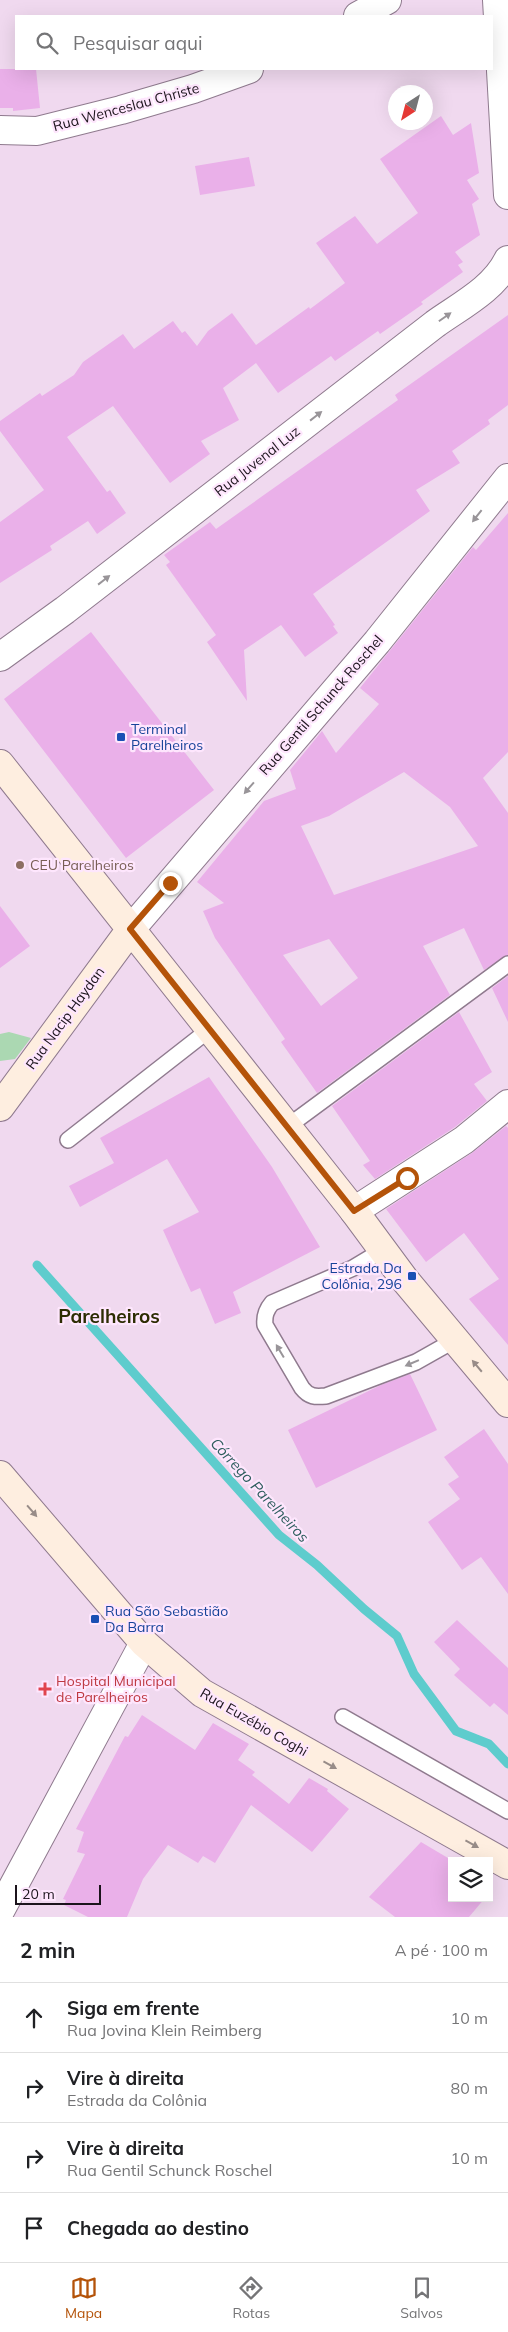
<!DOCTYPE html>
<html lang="pt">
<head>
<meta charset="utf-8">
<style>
	:root { --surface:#fff; --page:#f6f6f6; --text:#202124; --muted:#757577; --line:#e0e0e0; --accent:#b45309 }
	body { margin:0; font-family:Mulish,sans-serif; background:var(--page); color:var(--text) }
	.controls { position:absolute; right:15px; bottom:15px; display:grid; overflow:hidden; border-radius:0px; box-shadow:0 5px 20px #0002 }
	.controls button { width:45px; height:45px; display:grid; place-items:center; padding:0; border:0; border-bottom:1px solid var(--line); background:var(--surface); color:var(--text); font:25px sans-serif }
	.compass { position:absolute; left:388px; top:85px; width:45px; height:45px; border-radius:50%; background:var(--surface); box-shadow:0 5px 20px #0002; rotate:216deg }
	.scale { position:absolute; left:15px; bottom:12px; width:86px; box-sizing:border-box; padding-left:5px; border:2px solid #1c141c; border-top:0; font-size:14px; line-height:18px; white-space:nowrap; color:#1c141c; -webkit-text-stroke:4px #fee6fd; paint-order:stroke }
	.stop { position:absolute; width:15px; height:15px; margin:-11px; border:4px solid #b45309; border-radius:50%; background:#fff }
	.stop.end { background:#b45309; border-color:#fff; box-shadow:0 1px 5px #0008 }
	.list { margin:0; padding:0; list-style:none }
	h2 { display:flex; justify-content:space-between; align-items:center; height:65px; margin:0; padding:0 20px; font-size:21px }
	h2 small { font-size:16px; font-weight:400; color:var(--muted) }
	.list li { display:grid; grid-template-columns:32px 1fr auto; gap:15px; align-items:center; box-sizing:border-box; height:70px; padding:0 20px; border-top:1px solid var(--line) }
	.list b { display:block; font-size:19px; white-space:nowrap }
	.list p { margin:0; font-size:16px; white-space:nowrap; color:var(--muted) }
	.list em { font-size:16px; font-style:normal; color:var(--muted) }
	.icon { flex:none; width:28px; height:28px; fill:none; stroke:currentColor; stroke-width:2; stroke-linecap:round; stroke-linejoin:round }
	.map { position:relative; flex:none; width:508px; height:1917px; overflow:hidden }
	.search { position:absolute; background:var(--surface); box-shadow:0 5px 20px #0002; left:15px; right:15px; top:15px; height:55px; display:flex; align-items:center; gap:12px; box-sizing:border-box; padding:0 18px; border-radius:0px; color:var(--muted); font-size:19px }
	.sheet { height:345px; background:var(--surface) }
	nav { display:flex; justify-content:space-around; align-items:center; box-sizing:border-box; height:70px; border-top:1px solid var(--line); background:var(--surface); font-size:14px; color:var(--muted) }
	nav a { display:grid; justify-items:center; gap:2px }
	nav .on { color:var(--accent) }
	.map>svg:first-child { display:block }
	.green { fill:#abd8b2 }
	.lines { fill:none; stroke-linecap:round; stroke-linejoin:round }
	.stream { stroke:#5ecccd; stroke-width:9 }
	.building { fill:#eab0e9; fill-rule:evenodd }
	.service-casing { stroke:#8f7a8e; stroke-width:18 }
	.minor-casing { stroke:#8f7a8e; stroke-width:30 }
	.secondary-casing { stroke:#8f7a8e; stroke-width:30 }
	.service { stroke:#fff; stroke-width:15 }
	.minor { stroke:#fff; stroke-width:28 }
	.secondary { stroke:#feeee0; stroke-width:28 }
	.oneway { fill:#999599 }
	.oneway2 { fill:#988c88 }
	.route { stroke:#b45309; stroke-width:6 }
	.transit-dot { fill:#1a4fb4; stroke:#fee6fd; stroke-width:2 }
	.education-dot { fill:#8d6e63; stroke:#fee6fd; stroke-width:2 }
	.health-dot { fill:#e0444e; stroke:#fee6fd; stroke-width:2 }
	.labels { text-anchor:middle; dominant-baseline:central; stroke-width:4.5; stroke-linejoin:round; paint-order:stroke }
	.street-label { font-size:14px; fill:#1c141c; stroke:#fee6fd }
	.transit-label { font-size:14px; fill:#164399; stroke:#fee6fd; text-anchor:start }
	.education-label { font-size:14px; fill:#785e54; stroke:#fee6fd; text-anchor:start }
	.health-label { font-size:14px; fill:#be3a42; stroke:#fee6fd; text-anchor:start }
	.water-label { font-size:15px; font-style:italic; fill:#2d5d5d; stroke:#fee6fd }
	.district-label { font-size:19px; font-weight:bold; fill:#2d2d03; stroke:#fee6fd }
</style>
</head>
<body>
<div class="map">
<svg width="508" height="1917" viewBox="0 0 508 1917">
	<rect width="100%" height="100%" fill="#f0d9ef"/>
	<path class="green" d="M 9,1032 L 31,1038 L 15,1059 L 0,1061 L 0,1034 Z"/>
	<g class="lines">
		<path class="stream" d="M 37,1265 L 279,1535 L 317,1565 L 364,1609 L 397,1636 L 414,1674 L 456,1731 L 489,1744 L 508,1764"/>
	</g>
	<path class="building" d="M 0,69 L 36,69 L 40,108 L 13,111 L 13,108 L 0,108 Z
		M 441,116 L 453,135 L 471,123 L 479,173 L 467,180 L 479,199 L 472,204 L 480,235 L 455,252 L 463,262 L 458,265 L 463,272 L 421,302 L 423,304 L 380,334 L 378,331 L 335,361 L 331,356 L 278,393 L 256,363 L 223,388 L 239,420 L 201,441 L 210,454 L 170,483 L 113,406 L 67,437 L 107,492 L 110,490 L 126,513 L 97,534 L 88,521 L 50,546 L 52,550 L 0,583 L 0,522 L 44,490 L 0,431 L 0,421 L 40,393 L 42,396 L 74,375 L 83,362 L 123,334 L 134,349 L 173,321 L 182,333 L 185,331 L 197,346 L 208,331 L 232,313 L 256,345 L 309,307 L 310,309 L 345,283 L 316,243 L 355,216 L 377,244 L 418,213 L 380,159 Z
		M 249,157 L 255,186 L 200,195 L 195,166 Z
		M 508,315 L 508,405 L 488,420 L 490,424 L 452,451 L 460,463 L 416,490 L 430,511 L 313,594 L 335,625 L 333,626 L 338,633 L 305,657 L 281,625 L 244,650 L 247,701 L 207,642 L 216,635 L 166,565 L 170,562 L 164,555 L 210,522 L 216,529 L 398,400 L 395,395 Z
		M 508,513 L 508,752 L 483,778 L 508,813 L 508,955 L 484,970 L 464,928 L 423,946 L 450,995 L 317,1093 L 281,1042 L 285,1039 L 215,938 L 203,911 L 224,903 L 197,882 L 264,801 L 296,789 L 290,770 L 322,731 L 336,753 L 379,704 L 360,688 L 473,547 L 476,550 ZM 404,772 L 450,807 L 478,846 L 334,895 L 301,826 L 329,816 ZM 329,939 L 358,978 L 321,1006 L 283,955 Z
		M 91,632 L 214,790 L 126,858 L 4,699 Z
		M 0,906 L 30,946 L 0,968 Z
		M 508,976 L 508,1022 L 492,988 Z
		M 459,1012 L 492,1072 L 474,1084 L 487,1101 L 455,1127 L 375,1179 L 363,1165 L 370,1161 L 332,1106 Z
		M 209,1077 L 272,1167 L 320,1247 L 233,1292 L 241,1313 L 215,1324 L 200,1288 L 191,1292 L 163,1230 L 199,1212 L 167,1159 L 80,1207 L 69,1186 L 114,1163 L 100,1138 Z
		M 506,1126 L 508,1128 L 508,1345 L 469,1299 L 499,1279 L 464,1233 L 426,1262 L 386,1209 L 472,1153 Z
		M 410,1374 L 437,1430 L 316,1488 L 288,1430 L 381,1385 Z
		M 484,1429 L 508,1464 L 508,1594 L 481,1557 L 462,1570 L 428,1522 L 460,1499 L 448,1484 L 459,1477 L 444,1457 Z
		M 457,1620 L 508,1668 L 508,1715 L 494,1703 L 490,1707 L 454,1675 L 460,1669 L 434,1642 Z
		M 142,1715 L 195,1750 L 213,1723 L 249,1744 L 238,1760 L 255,1772 L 252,1775 L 289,1804 L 309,1778 L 328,1789 L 327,1791 L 349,1809 L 312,1852 L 251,1805 L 215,1863 L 203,1856 L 198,1863 L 168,1845 L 143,1879 L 127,1917 L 88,1917 L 64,1905 L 66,1900 L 63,1899 L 85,1854 L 77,1852 L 84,1832 L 76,1829 L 125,1736 L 128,1737 Z
		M 421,1842 L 453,1861 L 452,1898 L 485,1898 L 469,1917 L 395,1917 L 369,1897 Z"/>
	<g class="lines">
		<g class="service-casing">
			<path id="service" d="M 287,1127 L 508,964
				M 68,1140 L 210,1029
				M 383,1250 L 353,1268 L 272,1303 C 266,1310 264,1316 265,1325 L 302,1388 C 309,1397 315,1397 326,1396 L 416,1362 L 455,1340
				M 343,1717 L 508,1811"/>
		</g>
		<g class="minor-casing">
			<path id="minor" d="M 497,0 L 508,195
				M 358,16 L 387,0
				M 0,130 L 37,131 L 121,110 L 193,89 L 249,69
				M 0,657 L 65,610 L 435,324 C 460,306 494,289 508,260
				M 131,929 L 377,642 L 508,478
				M 354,1211 L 464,1140 L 508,1104
				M 0,1911 L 144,1643"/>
		</g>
		<g class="secondary-casing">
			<path id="secondary" d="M 0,764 L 354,1211 L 405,1280 L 508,1403
				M 0,1107 L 131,929
				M 0,1475 L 144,1643 L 202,1693 L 508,1865"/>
		</g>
		<use href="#service" class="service"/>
		<use href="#minor" class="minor"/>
		<use href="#secondary" class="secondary"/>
	</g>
	<defs><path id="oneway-solid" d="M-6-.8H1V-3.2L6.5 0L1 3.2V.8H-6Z" transform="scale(1.25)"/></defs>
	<g class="oneway">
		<use href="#oneway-solid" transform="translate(445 317) rotate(-35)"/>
		<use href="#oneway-solid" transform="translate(316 416) rotate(-38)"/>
		<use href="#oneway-solid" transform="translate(477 516) rotate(128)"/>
		<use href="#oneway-solid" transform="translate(104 580) rotate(-38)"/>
		<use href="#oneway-solid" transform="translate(249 788) rotate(131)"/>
		<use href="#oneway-solid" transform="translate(280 1351) rotate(-121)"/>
		<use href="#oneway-solid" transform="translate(412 1363) rotate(157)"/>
	</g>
	<g class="oneway2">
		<use href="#oneway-solid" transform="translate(477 1366) rotate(-130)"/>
		<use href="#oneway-solid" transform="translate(32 1511) rotate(49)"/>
		<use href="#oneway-solid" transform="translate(330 1765) rotate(29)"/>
		<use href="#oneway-solid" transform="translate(472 1844) rotate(29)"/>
	</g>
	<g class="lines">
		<path class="route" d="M 170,883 L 130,929 L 354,1211 L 407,1178"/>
	</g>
	<g class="transit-dot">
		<rect x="116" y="732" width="10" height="10" rx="2.5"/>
		<rect x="407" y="1271" width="10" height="10" rx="2.5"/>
		<rect x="90" y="1614" width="10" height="10" rx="2.5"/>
	</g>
	<circle class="education-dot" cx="20" cy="865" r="5"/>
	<path class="health-dot" d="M42.5 1681.5h5v5h5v5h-5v5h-5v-5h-5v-5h5z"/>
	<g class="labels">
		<g class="street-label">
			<text transform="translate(126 107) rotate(-15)">Rua Wenceslau Christe</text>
			<text transform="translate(257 461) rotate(-38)">Rua Juvenal Luz</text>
			<text transform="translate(321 705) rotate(-49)">Rua Gentil Schunck Roschel</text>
			<text transform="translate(65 1018) rotate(-54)">Rua Nacip Haydan</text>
			<text transform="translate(254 1722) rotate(30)">Rua Euzébio Coghi</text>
		</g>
		<g class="transit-label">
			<text x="131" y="729">Terminal<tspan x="131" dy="16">Parelheiros</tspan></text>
			<text x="402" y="1268" text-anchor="end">Estrada Da<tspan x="402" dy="16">Colônia, 296</tspan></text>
			<text x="105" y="1611">Rua São Sebastião<tspan x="105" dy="16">Da Barra</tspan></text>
		</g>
		<g class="education-label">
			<text x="30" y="865">CEU Parelheiros</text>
		</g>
		<g class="health-label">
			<text x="56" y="1681">Hospital Municipal<tspan x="56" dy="16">de Parelheiros</tspan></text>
		</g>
		<g class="water-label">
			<text transform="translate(260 1490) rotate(47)">Córrego Parelheiros</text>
		</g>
		<g class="district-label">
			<text x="109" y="1316">Parelheiros</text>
		</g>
	</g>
</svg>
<div class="controls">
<button><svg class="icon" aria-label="layers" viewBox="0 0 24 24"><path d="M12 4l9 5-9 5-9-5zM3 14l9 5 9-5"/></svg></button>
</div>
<svg class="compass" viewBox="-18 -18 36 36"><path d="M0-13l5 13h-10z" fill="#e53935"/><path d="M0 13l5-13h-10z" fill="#757577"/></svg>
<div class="scale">20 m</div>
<div class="stop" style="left:407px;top:1178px"></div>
<div class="stop end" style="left:170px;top:883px"></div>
<div class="search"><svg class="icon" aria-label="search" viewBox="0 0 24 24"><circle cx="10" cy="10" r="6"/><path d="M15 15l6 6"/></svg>Pesquisar aqui</div>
</div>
<section class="sheet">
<h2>2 min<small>A pé · 100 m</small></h2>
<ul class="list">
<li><svg class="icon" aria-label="ahead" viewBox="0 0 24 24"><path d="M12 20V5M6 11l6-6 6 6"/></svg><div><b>Siga em frente</b><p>Rua Jovina Klein Reimberg</p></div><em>10 m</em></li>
<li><svg class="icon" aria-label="right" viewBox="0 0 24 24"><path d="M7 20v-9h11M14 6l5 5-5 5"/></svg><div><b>Vire à direita</b><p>Estrada da Colônia</p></div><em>80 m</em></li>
<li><svg class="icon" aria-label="right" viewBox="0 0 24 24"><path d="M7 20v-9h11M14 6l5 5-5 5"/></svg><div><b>Vire à direita</b><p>Rua Gentil Schunck Roschel</p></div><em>10 m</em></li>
<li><svg class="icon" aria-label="arrive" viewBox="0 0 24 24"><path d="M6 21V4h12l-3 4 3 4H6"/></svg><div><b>Chegada ao destino</b></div></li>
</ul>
</section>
<nav>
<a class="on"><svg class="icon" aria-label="map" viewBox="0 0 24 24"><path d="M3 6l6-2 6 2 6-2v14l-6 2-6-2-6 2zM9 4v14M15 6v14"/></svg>Mapa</a>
<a><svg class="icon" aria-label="directions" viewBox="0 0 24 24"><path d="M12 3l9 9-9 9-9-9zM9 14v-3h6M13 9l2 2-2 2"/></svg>Rotas</a>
<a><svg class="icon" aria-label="saved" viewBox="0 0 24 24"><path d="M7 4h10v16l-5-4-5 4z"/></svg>Salvos</a>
</nav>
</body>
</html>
